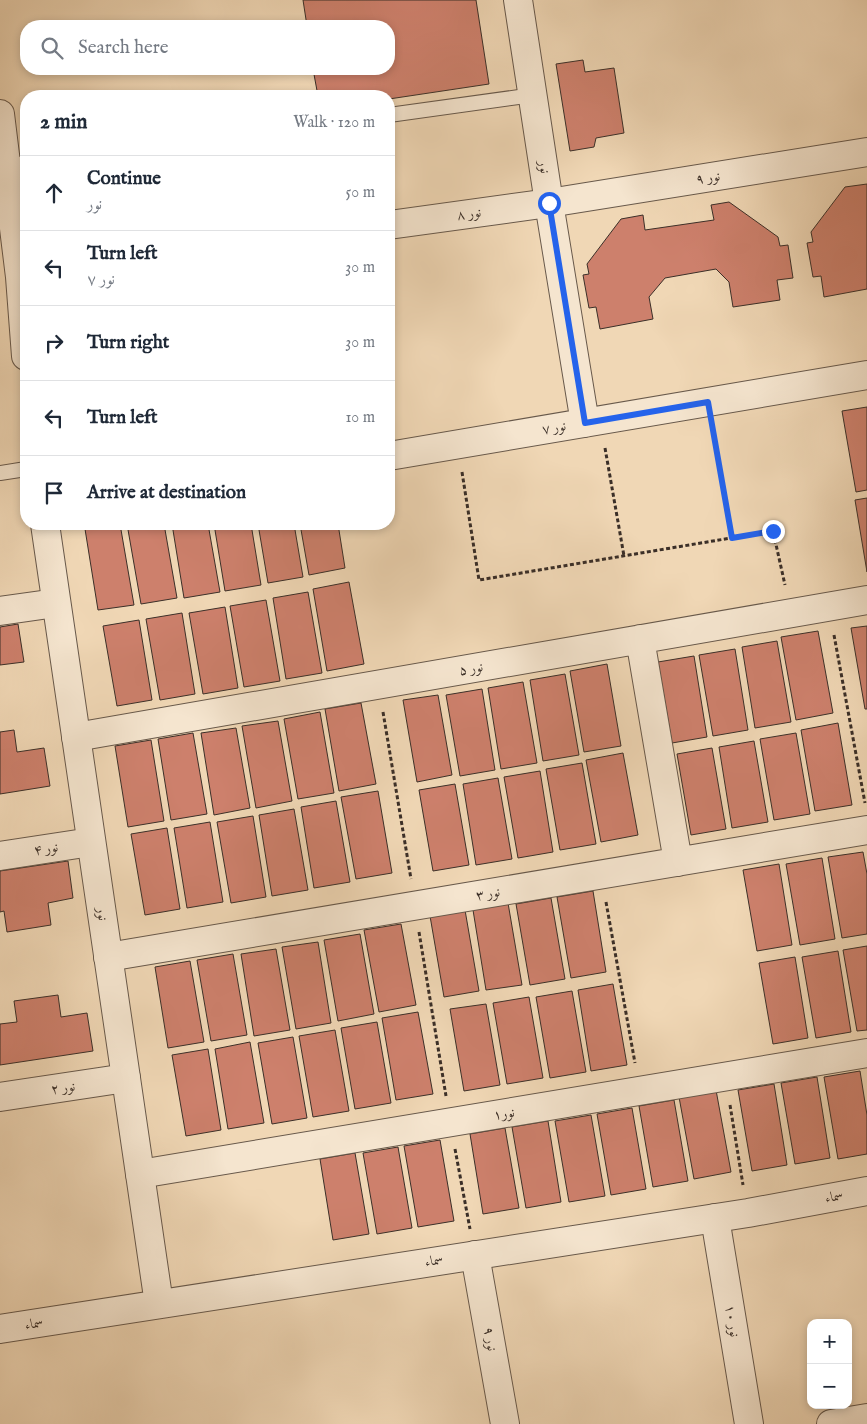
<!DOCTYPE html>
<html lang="en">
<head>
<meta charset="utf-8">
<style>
	:root { --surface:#fff; --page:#f6f6f7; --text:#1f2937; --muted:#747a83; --line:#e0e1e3 }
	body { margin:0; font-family:"IM FELL English",Amiri,serif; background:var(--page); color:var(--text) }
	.controls { position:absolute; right:15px; bottom:15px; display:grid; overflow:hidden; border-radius:10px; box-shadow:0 2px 8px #0003 }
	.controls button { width:45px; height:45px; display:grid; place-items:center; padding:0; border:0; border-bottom:1px solid var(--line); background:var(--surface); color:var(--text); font:25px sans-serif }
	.stop { position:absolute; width:15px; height:15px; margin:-11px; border:4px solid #2563eb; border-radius:50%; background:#fff }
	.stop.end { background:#2563eb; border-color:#fff; box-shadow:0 1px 5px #0008 }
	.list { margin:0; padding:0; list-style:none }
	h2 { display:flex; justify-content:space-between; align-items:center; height:65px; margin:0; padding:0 20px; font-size:21px }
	h2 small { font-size:16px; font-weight:400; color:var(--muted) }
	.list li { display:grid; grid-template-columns:32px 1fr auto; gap:15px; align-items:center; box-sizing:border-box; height:75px; padding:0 20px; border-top:1px solid var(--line) }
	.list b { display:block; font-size:19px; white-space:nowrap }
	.list p { margin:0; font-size:16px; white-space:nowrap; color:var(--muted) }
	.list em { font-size:16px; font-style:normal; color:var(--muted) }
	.icon { flex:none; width:28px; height:28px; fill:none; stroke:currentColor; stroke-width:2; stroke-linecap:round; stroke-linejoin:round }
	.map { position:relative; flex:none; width:867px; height:1424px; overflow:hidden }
	.search { position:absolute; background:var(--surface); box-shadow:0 2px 8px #0003; left:20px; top:20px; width:375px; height:55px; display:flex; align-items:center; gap:12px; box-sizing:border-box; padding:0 18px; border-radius:20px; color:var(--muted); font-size:19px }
	.panel { position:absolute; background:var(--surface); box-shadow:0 2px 8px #0003; left:20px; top:90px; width:375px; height:440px; border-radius:20px }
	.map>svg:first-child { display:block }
	.building { fill:#cd806c; stroke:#3b2f28 }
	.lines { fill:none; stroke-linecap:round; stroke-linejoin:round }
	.service-casing { stroke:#68594b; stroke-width:16 }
	.minor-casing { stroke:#68594b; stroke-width:30 }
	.tertiary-casing { stroke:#68594b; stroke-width:30 }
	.path { stroke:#3b2f28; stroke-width:3; stroke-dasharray:4 2.5; stroke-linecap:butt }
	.service { stroke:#f5e5cf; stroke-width:14 }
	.minor { stroke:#f5e5cf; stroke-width:28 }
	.tertiary { stroke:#f5e5cf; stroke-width:28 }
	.route { stroke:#2563eb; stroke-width:6 }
	.labels { text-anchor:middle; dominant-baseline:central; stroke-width:4; stroke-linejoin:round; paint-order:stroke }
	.street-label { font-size:14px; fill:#3b2f28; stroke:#f5e5cf }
</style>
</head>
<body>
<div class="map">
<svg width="867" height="1424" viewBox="0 0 867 1424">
	<rect width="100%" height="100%" fill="#f0d7b5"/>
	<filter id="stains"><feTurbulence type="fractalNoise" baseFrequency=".004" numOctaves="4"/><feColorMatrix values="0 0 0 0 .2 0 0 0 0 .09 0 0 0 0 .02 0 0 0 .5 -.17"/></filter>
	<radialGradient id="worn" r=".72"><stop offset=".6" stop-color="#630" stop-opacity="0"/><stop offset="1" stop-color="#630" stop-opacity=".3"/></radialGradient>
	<path class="building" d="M 303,0 L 476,0 L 489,84 L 389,99 L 389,96 L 318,96 L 313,69 L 389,69 L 389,26 L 307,26 Z
		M 583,60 L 585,72 L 614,68 L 624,133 L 596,138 L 594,147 L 570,151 L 556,64 Z
		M 867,184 L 867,289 L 824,297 L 821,276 L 813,277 L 807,243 L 813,242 L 811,232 L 845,187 Z
		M 729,202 L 778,237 L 780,246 L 788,245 L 793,278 L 777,280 L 780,300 L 733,307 L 729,282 L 716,269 L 665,278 L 649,297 L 653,319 L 600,329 L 596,307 L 589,308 L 583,275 L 589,274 L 587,264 L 621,219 L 643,215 L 645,230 L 714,220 L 711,205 Z
		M 867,407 L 867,490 L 856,492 L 842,411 Z
		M 867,498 L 867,572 L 855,500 Z
		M 120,524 L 134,605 L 98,610 L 85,529 Z
		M 127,524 L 164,524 L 177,598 L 141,604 Z
		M 172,524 L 208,524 L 220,592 L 184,598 Z
		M 214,524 L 251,524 L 261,585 L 225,591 Z
		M 258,524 L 294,524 L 303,577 L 268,583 Z
		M 300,524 L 338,524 L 345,568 L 309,575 Z
		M 349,582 L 364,664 L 327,671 L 313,589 Z
		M 308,592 L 322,673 L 286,679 L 273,598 Z
		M 266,600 L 280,681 L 244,687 L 230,606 Z
		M 225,607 L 238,688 L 203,694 L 189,613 Z
		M 182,613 L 195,694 L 160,700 L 146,619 Z
		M 139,620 L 152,700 L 117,706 L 103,626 Z
		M 18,624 L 24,662 L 0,665 L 0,627 Z
		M 867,626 L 867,709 L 865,709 L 851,628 Z
		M 818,631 L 833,713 L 796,720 L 781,637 Z
		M 777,641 L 791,722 L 755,728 L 742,647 Z
		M 735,649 L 748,730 L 713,736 L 699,655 Z
		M 694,656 L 707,737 L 672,743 L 658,662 Z
		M 607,664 L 621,746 L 584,752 L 570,671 Z
		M 565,674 L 579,755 L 543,761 L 530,680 Z
		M 523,682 L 537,763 L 501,769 L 488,688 Z
		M 482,689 L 495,770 L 460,776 L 446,695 Z
		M 438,695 L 452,775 L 417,782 L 403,700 Z
		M 361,703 L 376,784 L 339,791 L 325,709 Z
		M 320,712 L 334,793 L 298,799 L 284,719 Z
		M 278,721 L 292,801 L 256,808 L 242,726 Z
		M 838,723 L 852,805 L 815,811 L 801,730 Z
		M 236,728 L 250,808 L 214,815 L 201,733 Z
		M 14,730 L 17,752 L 44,748 L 50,786 L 0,794 L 0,732 Z
		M 193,733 L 207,814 L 171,820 L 158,739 Z
		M 796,733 L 810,814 L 774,820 L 760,739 Z
		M 151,740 L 164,821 L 128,827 L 115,746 Z
		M 754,741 L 768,822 L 732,828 L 719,747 Z
		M 712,748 L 726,829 L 691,835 L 677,754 Z
		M 623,753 L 638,835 L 601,842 L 586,760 Z
		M 582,763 L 596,844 L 560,850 L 546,769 Z
		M 540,771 L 553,852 L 518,858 L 504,777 Z
		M 498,778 L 512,859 L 476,865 L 463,784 Z
		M 455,784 L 469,865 L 433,871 L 419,790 Z
		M 378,791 L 392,873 L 356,879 L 341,797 Z
		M 336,801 L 350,882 L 314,888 L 301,807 Z
		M 294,809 L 308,890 L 272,896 L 259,815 Z
		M 253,816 L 266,897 L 231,903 L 217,822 Z
		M 210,822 L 223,902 L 187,908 L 174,828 Z
		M 167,828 L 180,909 L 145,915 L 131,834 Z
		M 863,852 L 867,874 L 867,934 L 842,938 L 828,857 Z
		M 822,858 L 835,939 L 800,945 L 786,864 Z
		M 68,861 L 73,898 L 48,903 L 51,925 L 7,932 L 4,911 L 0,912 L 0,871 Z
		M 779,864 L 792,945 L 757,951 L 743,870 Z
		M 593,891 L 606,972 L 571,978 L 557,897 Z
		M 551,898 L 565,979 L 530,985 L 516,904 Z
		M 508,903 L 522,985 L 486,990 L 473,910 Z
		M 465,910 L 479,991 L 444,997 L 430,916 Z
		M 401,924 L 416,1005 L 379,1012 L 364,930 Z
		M 360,934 L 374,1014 L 338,1021 L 324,940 Z
		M 318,942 L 331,1023 L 296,1029 L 282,947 Z
		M 867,946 L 867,1030 L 857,1031 L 843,950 Z
		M 276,949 L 290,1030 L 254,1036 L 241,954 Z
		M 838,951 L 851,1032 L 816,1038 L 802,957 Z
		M 233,954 L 247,1035 L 211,1041 L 197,960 Z
		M 795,957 L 808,1038 L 773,1044 L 759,963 Z
		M 190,961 L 204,1042 L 168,1048 L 155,967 Z
		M 613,984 L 627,1065 L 591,1071 L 578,990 Z
		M 572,991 L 586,1072 L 550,1078 L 536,997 Z
		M 58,995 L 61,1017 L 87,1013 L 93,1051 L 0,1065 L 0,1024 L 17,1022 L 14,1001 Z
		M 529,997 L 543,1078 L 507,1084 L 493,1003 Z
		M 486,1004 L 500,1085 L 464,1091 L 450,1009 Z
		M 418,1012 L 433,1094 L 396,1100 L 382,1018 Z
		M 377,1022 L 391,1103 L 355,1109 L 341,1028 Z
		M 335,1030 L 349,1111 L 313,1117 L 299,1036 Z
		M 293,1037 L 307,1118 L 272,1124 L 258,1043 Z
		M 250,1042 L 264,1123 L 228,1129 L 215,1049 Z
		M 208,1049 L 221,1130 L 186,1136 L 172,1055 Z
		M 860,1071 L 867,1115 L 867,1154 L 838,1159 L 824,1077 Z
		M 817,1077 L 830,1158 L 795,1164 L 781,1083 Z
		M 774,1084 L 787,1165 L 752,1171 L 738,1090 Z
		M 716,1090 L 731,1172 L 694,1179 L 679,1097 Z
		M 674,1100 L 688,1181 L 653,1187 L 639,1106 Z
		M 632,1108 L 646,1189 L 611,1195 L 597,1114 Z
		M 591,1115 L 605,1196 L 569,1202 L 555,1121 Z
		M 548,1121 L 561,1202 L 526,1208 L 512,1127 Z
		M 505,1128 L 519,1208 L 483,1214 L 470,1134 Z
		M 440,1140 L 454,1221 L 418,1227 L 404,1146 Z
		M 398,1147 L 412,1228 L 377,1234 L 363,1153 Z
		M 355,1153 L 369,1234 L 333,1240 L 320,1159 Z"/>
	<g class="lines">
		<g class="service-casing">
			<path id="service" d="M 389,115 L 533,95
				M 6,166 L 26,163
				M 0,473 L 26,469"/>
		</g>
		<g class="minor-casing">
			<path id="minor" d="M 0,114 L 20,277 L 26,356
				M 389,225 L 549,203 L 867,152
				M 0,611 L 56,603
				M 640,639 L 678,862
				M 76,737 L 867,600
				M 0,856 L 91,842
				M 108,957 L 867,830
				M 0,1097 L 126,1078
				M 140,1174 L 867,1053
				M 715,1218 L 749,1424
				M 475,1255 L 505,1424
				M 831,1424 L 867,1418"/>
		</g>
		<g class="tertiary-casing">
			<path id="tertiary" d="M 518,0 L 549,203 L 585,423
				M 389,456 L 867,375
				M 45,524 L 159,1304
				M 0,1329 L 748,1213 L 867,1191"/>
		</g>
		<path class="path" d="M 713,430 L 732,538
			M 605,448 L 624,556
			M 462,472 L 479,580 L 773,531 L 785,585
			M 834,635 L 865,803
			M 383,712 L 411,879
			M 606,902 L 635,1063
			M 419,932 L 446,1096
			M 730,1105 L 743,1185
			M 455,1149 L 470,1229"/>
		<use href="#service" class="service"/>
		<use href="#minor" class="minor"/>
		<use href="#tertiary" class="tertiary"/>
	</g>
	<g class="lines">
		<path class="route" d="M 549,203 L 585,423 L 708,402 L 732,538 L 773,531"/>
	</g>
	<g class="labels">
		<g class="street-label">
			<text transform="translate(544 167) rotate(81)">نور</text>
			<text transform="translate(708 178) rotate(-9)">نور ۹</text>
			<text transform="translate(469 214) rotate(-8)">نور ۸</text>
			<text transform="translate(554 428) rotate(-10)">نور ۷</text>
			<text transform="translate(471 669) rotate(-10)">نور ۵</text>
			<text transform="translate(46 849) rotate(-9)">نور ۴</text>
			<text transform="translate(488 894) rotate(-10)">نور ۳</text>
			<text transform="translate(102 914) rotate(82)">نور</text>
			<text transform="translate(63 1088) rotate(-8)">نور ۲</text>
			<text transform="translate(504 1114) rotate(-9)">نور۱</text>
			<text transform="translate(834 1197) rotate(-10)">سماء</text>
			<text transform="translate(434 1261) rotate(-9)">سماء</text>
			<text transform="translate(732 1321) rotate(81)">نور ۱۰</text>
			<text transform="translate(34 1324) rotate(-9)">سماء</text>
			<text transform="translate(490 1339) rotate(80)">نور ۹</text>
		</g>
	</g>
	<rect width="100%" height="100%" filter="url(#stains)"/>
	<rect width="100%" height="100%" fill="url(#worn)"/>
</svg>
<div class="controls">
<button>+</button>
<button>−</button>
</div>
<div class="stop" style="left:549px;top:203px"></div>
<div class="stop end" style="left:773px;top:531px"></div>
<div class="search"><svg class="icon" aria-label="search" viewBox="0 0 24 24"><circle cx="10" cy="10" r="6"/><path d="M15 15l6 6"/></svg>Search here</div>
<section class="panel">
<h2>2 min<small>Walk · 120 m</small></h2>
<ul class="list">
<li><svg class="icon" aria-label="ahead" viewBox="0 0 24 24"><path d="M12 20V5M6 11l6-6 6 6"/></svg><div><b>Continue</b><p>نور</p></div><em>50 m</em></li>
<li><svg class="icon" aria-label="left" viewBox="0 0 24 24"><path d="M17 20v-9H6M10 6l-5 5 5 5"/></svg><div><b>Turn left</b><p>نور ۷</p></div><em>30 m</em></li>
<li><svg class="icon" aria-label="right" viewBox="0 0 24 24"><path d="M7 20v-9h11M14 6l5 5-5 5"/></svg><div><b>Turn right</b></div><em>30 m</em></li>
<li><svg class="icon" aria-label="left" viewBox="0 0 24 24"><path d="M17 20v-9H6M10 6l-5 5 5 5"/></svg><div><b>Turn left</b></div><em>10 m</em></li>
<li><svg class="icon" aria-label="arrive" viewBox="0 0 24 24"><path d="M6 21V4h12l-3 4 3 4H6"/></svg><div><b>Arrive at destination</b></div></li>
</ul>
</section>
</div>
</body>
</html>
